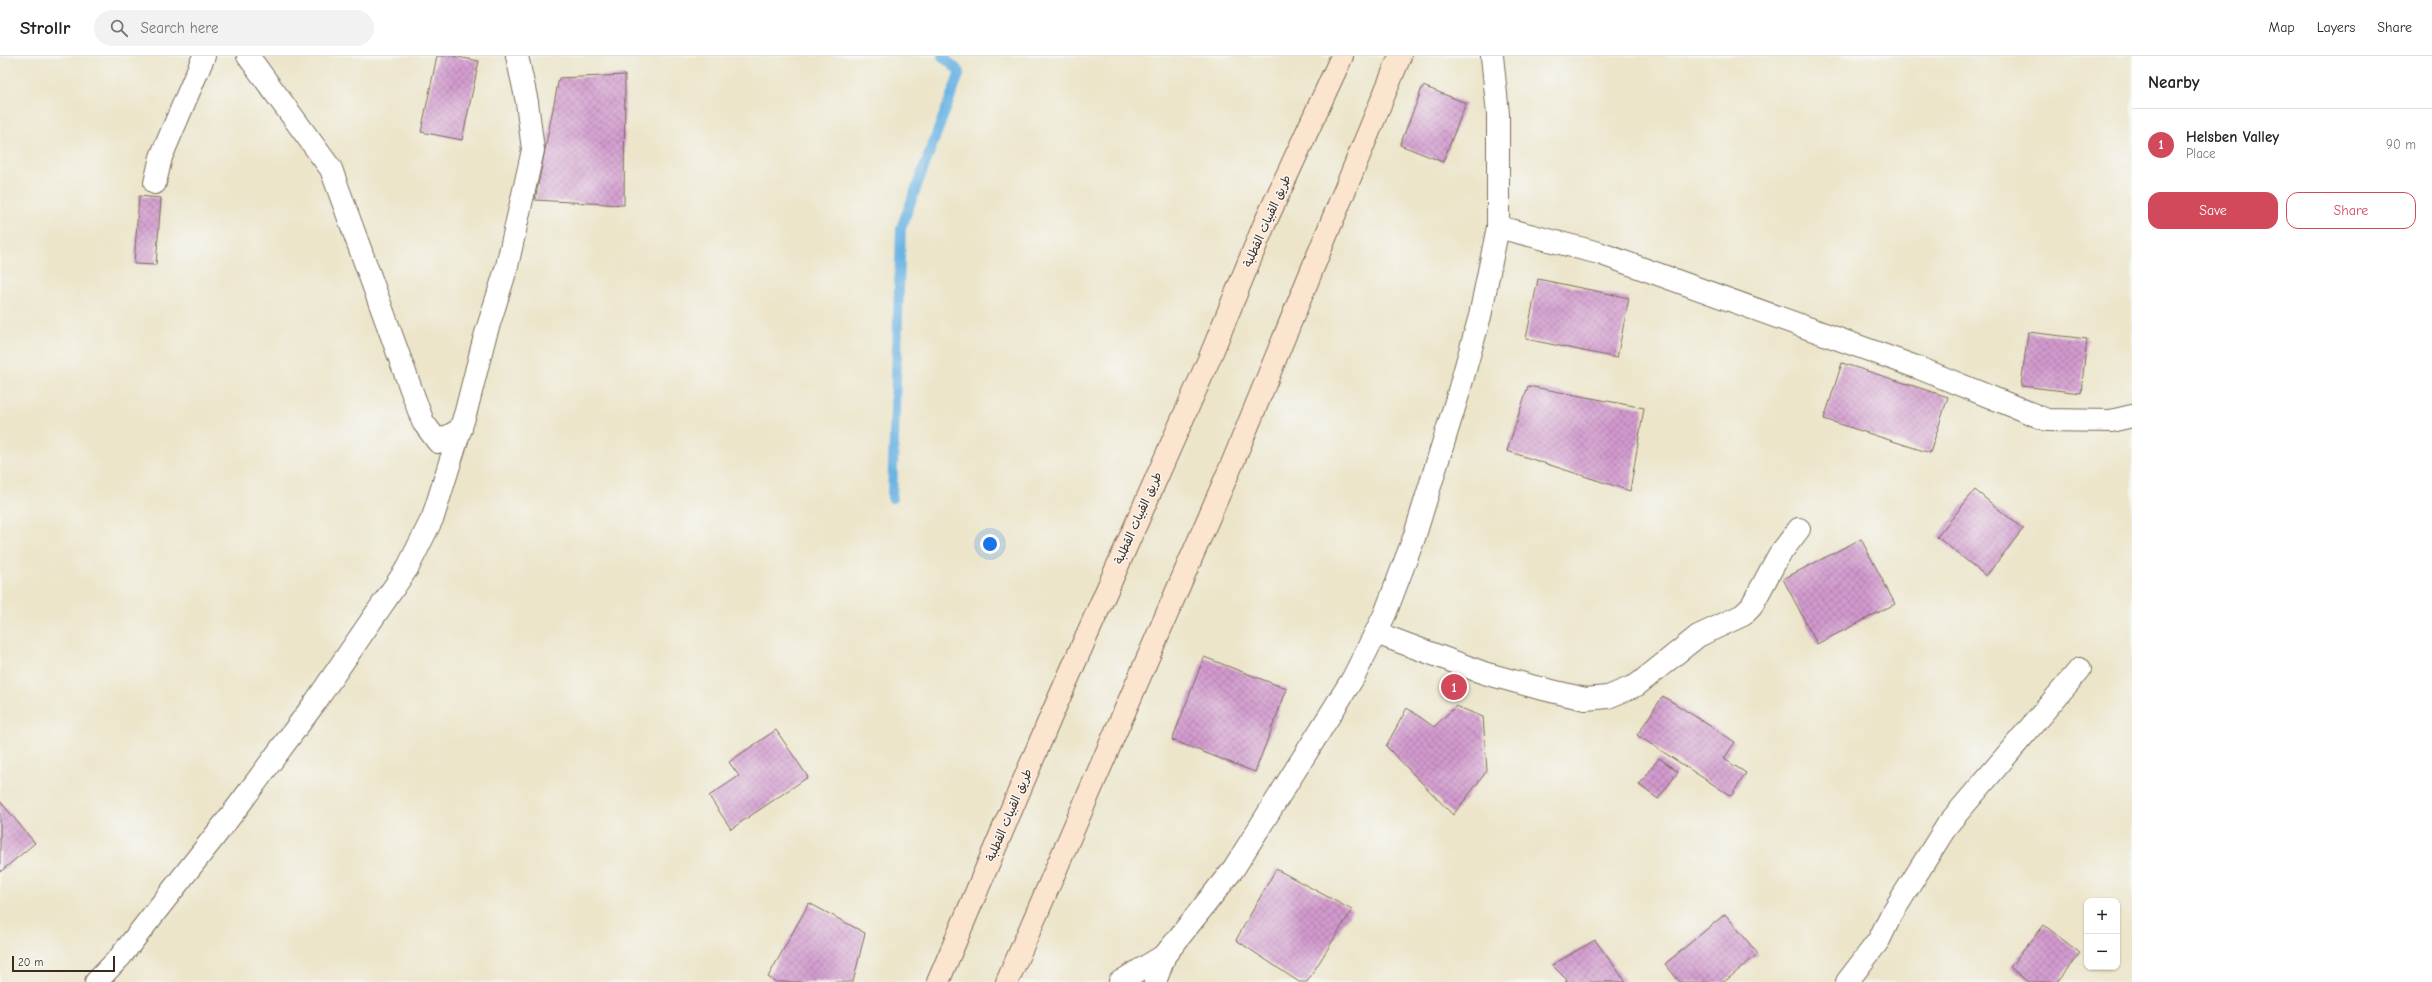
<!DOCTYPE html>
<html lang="en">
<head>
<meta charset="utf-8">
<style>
	:root { --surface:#fff; --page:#f2f2f2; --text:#222; --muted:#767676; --line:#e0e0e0; --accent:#d1495b }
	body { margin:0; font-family:"Comic Neue","Playpen Sans Arabic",sans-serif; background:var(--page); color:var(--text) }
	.controls { position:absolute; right:12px; bottom:12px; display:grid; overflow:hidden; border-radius:8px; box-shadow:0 1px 3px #0004 }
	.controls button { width:36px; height:36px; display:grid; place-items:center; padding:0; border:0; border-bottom:1px solid var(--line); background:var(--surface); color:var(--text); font:20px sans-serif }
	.scale { position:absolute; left:12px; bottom:10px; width:103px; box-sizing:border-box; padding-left:4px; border:2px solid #3b2a1e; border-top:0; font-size:11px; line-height:14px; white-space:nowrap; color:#3b2a1e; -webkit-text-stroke:3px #f6f6f2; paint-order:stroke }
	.you { position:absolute; left:990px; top:488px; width:14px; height:14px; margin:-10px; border:3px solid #fff; border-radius:50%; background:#1a73e8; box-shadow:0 0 0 6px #1a73e833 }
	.badge { display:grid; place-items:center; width:26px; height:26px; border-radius:50%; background:var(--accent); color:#fff; font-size:13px; font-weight:700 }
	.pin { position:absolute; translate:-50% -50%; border:2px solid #fff; box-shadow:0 1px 4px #0006 }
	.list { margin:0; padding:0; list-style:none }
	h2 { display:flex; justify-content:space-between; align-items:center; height:52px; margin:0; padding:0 16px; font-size:17px }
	h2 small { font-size:13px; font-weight:400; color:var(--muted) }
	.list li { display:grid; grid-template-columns:26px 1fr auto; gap:12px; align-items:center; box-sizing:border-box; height:72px; padding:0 16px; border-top:1px solid var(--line) }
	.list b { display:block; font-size:15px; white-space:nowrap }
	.list p { margin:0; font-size:13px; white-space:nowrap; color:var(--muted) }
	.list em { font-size:13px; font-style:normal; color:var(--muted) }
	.actions { display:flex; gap:8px; padding:12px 16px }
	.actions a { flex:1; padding:9px 0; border:1px solid var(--accent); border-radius:12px; text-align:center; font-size:14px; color:var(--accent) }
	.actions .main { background:var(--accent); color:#fff }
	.icon { flex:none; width:22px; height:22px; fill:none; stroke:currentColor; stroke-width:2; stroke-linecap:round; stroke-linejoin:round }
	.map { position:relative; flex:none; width:2132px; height:926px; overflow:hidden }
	header { display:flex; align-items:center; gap:24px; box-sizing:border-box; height:56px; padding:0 20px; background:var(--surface); border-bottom:1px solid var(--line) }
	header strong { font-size:19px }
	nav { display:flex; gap:22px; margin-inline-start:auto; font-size:14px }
	.search { width:280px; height:36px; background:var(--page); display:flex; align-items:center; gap:10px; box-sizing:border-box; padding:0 14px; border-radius:22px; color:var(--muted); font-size:15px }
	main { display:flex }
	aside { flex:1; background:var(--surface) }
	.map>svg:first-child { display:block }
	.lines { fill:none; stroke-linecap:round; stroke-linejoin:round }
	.stream { stroke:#6cb4e3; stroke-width:10 }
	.building { fill:url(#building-cross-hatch) }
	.minor-casing { stroke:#796b5a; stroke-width:24 }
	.secondary-casing { stroke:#796b5a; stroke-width:24 }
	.minor { stroke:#fff; stroke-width:22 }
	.secondary { stroke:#fce5cf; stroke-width:22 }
	.labels { text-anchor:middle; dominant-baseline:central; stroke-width:3; stroke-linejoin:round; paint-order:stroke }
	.street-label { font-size:12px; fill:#3b2a1e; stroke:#f6f6f2 }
</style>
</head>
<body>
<header>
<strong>Strollr</strong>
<div class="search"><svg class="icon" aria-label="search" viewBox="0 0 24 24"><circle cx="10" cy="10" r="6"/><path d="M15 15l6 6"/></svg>Search here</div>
<nav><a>Map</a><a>Layers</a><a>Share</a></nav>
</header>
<main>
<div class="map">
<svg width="2132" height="926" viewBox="0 0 2132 926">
	<defs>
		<pattern id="building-cross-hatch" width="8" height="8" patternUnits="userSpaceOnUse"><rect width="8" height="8" fill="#d29ace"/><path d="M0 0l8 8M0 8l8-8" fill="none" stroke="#ac7ea7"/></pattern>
	</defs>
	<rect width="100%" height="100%" fill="#f6f6f2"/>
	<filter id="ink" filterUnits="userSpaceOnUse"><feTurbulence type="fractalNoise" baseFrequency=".025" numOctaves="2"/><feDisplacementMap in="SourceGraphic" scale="8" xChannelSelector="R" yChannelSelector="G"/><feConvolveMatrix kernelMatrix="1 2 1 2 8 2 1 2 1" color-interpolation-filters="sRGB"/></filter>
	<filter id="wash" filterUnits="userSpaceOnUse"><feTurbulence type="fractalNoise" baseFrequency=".012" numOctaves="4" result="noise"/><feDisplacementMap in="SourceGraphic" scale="16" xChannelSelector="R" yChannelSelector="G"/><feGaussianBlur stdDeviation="0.9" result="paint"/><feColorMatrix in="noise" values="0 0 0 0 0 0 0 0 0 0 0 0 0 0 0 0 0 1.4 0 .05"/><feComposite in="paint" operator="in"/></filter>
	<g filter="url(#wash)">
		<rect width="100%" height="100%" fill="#ece5ca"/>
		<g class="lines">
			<path class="stream" d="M 892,442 L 901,172 L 960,16 L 942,0"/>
		</g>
		<g id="blocks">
			<path class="building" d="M 437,0 L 452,0 L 479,5 L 462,84 L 421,76 Z
				M 625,19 L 624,149 L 535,144 L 559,22 Z
				M 1423,30 L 1466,47 L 1443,106 L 1400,89 Z
				M 139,140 L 161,142 L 156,209 L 134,208 Z
				M 1538,223 L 1629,242 L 1617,302 L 1526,283 Z
				M 2028,276 L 2087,283 L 2081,337 L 2021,330 Z
				M 1842,307 L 1948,341 L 1930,397 L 1824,363 Z
				M 1528,330 L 1644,352 L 1630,435 L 1507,395 Z
				M 1975,434 L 2023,473 L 1986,520 L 1937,481 Z
				M 1861,483 L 1895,548 L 1817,588 L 1783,523 Z
				M 1204,601 L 1287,633 L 1255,716 L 1172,684 Z
				M 1663,640 L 1735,686 L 1724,703 L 1746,717 L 1731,740 L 1637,679 Z
				M 1456,650 L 1483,661 L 1487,715 L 1453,759 L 1386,690 L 1407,652 L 1434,671 Z
				M 776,674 L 808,721 L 731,773 L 709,740 L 739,720 L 729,706 Z
				M 1659,702 L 1678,716 L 1658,743 L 1639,729 Z
				M 0,745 L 35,787 L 0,816 Z
				M 1276,813 L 1352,854 L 1307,926 L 1299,926 L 1236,884 Z
				M 809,847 L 865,877 L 853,926 L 776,926 L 768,921 Z
				M 1725,858 L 1758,898 L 1724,926 L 1680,926 L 1665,908 Z
				M 2044,869 L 2080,897 L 2057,926 L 2028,926 L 2010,911 Z
				M 1595,884 L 1626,926 L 1565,926 L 1567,924 L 1552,909 Z"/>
		</g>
	</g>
	<g filter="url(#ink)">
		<use href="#blocks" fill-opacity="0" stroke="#796b5a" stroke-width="1"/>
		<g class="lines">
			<g class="minor-casing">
				<path id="minor" d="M 248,0 L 331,113 L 423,366 L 438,386 L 461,373
					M 155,127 L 161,101 L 204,0
					M 1498,171 L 1599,197 L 1919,312 L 2047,364 L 2111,365 L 2132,360
					M 1376,577 L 1484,617 L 1535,631 L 1585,643 L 1608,641 L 1637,629 L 1698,580 L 1743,559 L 1751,551 L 1779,499 L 1799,473
					M 96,926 L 120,901 L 236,753 L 314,648 L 408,511 L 433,461 L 466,355 L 484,284 L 507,210 L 533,94 L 527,46 L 517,0
					M 1120,926 L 1165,899 L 1234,812 L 1353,622 L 1385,558 L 1414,482 L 1457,342 L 1480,260 L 1498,171 L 1498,58 L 1492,0
					M 1155,926 L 1165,899
					M 1847,926 L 1879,884 L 1891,859 L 1948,768 L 2080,613"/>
			</g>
			<g class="secondary-casing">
				<path id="secondary" d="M 938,926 L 1052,658 L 1210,301 L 1264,169 L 1342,0
					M 1007,926 L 1232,408 L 1400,0"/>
			</g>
			<use href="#minor" class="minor"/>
			<use href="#secondary" class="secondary"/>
		</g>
	</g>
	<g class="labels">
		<g class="street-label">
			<text transform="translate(1267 165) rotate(-66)">طريق القبيات القطلبة</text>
			<text transform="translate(1138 462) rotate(-66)">طريق القبيات القطلبة</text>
			<text transform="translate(1009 759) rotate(-67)">طريق القبيات القطلبة</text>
		</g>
	</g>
</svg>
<div class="controls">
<button>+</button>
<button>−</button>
</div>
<div class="scale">20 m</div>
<div class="you"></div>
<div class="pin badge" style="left:1454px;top:631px">1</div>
</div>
<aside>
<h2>Nearby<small></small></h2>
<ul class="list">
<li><span class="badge">1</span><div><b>Helsben Valley</b><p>Place</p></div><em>90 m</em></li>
</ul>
<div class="actions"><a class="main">Save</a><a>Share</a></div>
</aside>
</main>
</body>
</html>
